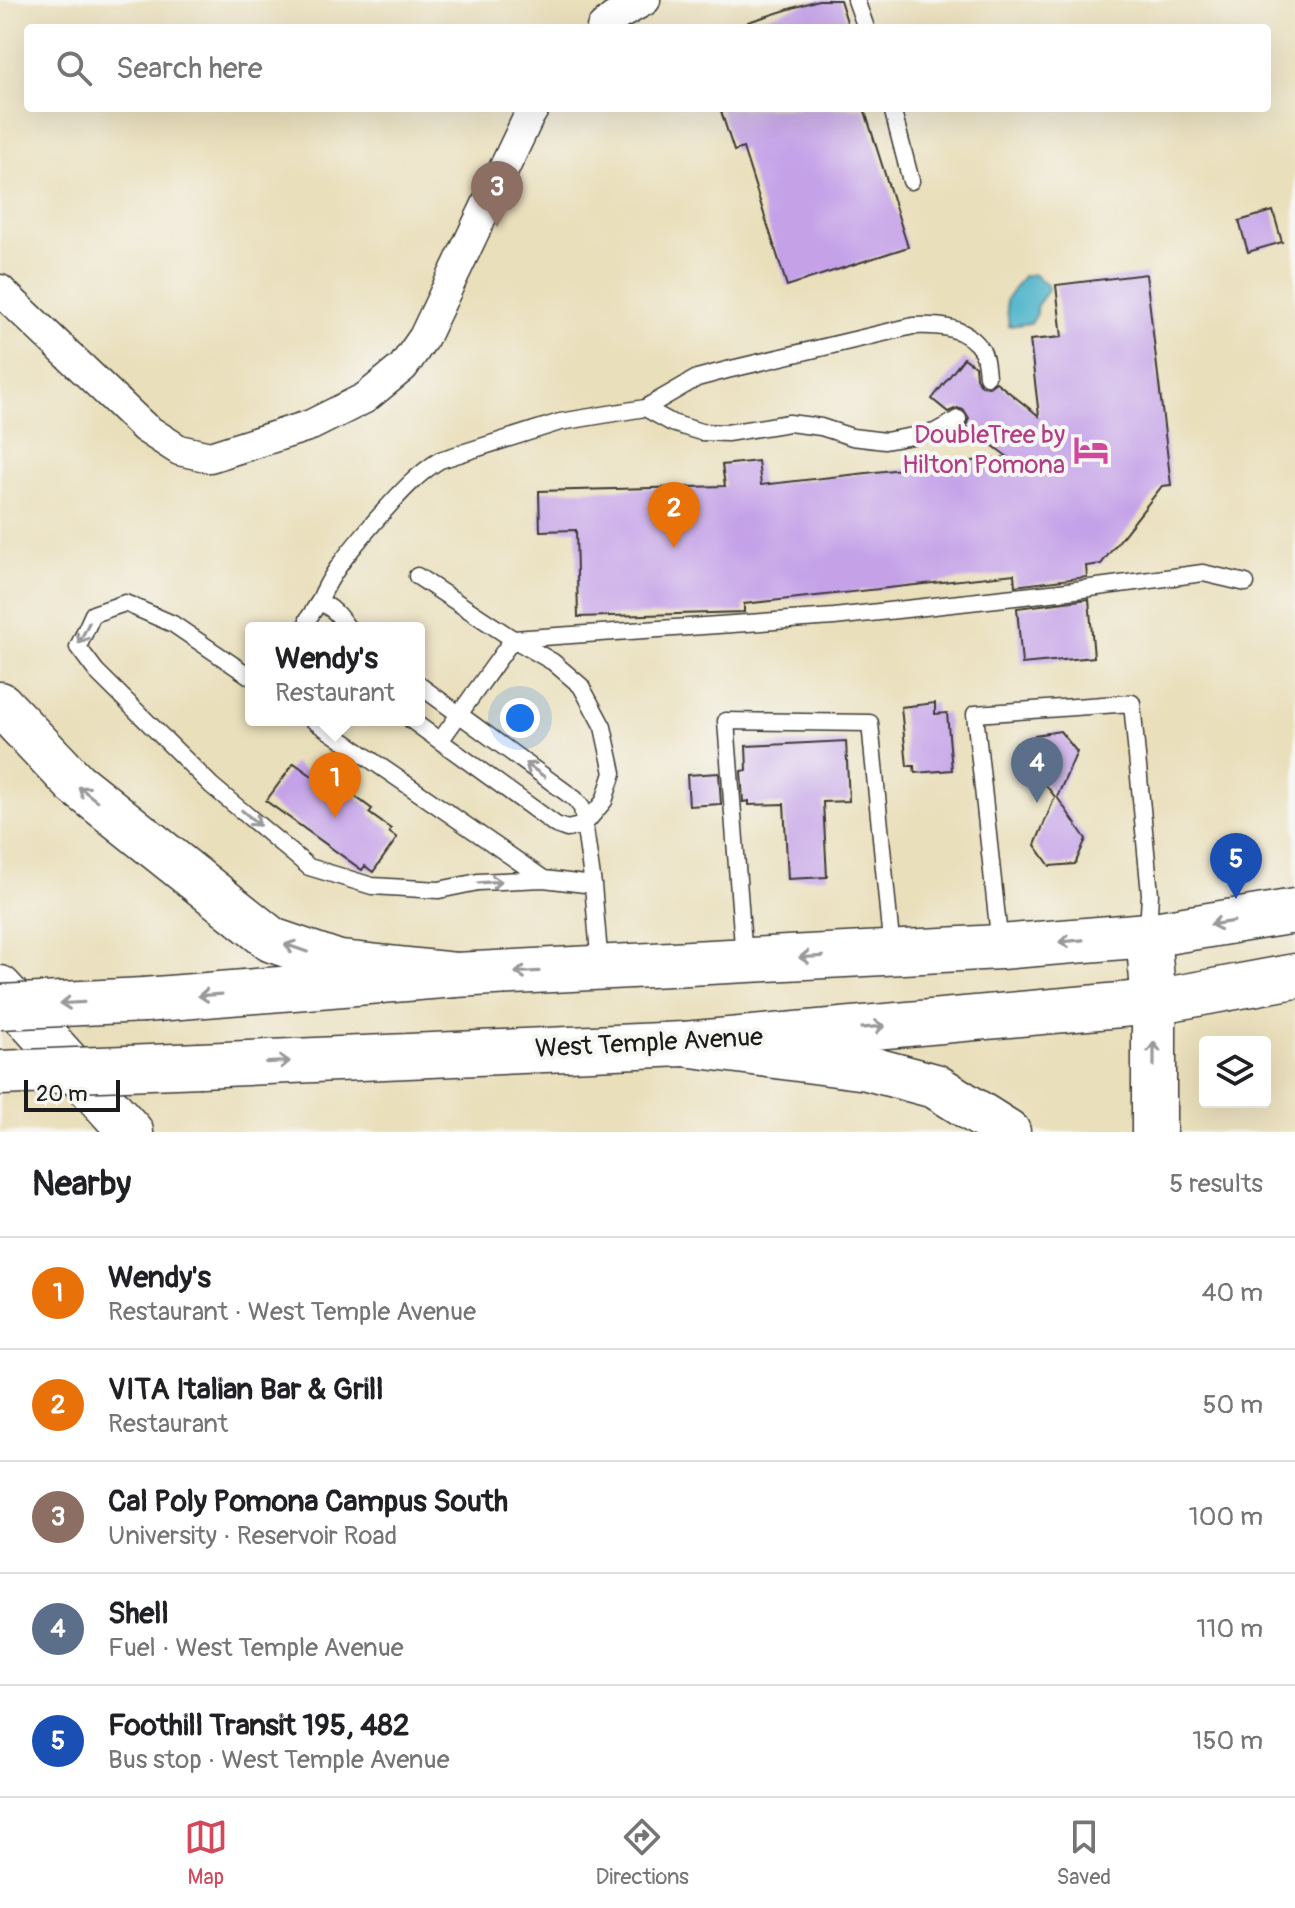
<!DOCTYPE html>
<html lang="en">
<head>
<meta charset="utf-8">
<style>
	:root { --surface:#fff; --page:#f6f6f6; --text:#202124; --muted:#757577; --line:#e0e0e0; --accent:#d1495b }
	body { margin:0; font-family:Pangolin,sans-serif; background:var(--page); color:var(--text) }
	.controls { position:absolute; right:24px; bottom:24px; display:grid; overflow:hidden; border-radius:8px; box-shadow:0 8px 32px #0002 }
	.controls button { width:72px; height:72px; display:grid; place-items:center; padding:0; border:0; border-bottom:2px solid var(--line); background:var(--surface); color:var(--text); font:40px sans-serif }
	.scale { position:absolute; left:24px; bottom:20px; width:96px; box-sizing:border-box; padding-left:8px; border:4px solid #1c1c1c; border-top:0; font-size:22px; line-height:28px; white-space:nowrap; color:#1c1c1c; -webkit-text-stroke:6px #f6f6f2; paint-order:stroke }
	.you { position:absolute; left:520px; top:718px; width:28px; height:28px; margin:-20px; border:6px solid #fff; border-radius:50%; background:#1a73e8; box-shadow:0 0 0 12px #1a73e833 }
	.badge { display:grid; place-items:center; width:52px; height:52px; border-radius:50%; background:var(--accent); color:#fff; font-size:26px; font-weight:700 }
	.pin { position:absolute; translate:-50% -66px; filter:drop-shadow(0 2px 4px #0008) }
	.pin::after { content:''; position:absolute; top:42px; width:28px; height:24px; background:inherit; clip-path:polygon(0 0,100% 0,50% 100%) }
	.popup { position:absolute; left:245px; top:622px; width:180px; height:104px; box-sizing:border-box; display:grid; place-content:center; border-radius:8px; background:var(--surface); filter:drop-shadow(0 2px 6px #0005); font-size:26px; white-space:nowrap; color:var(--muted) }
	.popup b { font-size:30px; color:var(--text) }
	.popup::after { content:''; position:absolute; left:50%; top:100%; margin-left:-16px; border:16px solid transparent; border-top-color:var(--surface) }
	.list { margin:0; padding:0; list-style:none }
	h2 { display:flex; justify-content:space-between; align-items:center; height:104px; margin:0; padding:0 32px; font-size:34px }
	h2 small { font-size:26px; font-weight:400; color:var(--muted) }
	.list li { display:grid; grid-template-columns:52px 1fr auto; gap:24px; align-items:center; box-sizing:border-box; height:112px; padding:0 32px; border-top:2px solid var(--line) }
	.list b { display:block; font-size:30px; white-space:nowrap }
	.list p { margin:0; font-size:26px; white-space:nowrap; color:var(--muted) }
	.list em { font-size:26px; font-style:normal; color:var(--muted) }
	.icon { flex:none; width:44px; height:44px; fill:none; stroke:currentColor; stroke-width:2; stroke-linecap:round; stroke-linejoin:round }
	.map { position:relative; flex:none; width:1295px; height:1132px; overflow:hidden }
	.search { position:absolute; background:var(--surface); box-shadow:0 8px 32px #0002; left:24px; right:24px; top:24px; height:88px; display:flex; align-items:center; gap:20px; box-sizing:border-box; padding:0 28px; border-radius:8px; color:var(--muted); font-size:30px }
	.sheet { height:664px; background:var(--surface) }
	nav { display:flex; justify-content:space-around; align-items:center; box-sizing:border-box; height:112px; border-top:2px solid var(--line); background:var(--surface); font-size:22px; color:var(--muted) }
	nav a { display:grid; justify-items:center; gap:4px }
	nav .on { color:var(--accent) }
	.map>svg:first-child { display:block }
	.water { fill:#4ab2c9; stroke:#336772; stroke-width:2 }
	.building { fill:#c5a2e8 }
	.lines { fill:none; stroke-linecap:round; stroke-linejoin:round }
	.service-casing { stroke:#3b3934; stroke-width:19 }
	.minor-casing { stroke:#3b3934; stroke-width:33 }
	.primary-casing { stroke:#3b3934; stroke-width:47 }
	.motorway-casing { stroke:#3b3934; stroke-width:47 }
	.service { stroke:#fff; stroke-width:16 }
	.minor { stroke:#fff; stroke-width:30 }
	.primary { stroke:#fff; stroke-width:44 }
	.motorway { stroke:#fff; stroke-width:44 }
	.primary-bridge-casing { stroke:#3b3934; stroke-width:47; stroke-linecap:butt }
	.primary-bridge { stroke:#fff; stroke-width:44 }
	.oneway { stroke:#999 }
	.labels { text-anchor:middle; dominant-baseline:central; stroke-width:8; stroke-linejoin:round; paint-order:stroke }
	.hotel-label { font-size:26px; fill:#b23c85; stroke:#f6f6f2; text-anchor:end }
	.street-label { font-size:26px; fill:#1c1c1c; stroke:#f6f6f2 }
</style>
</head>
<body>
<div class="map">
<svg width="1295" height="1132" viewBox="0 0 1295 1132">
	<rect width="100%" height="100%" fill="#f6f6f2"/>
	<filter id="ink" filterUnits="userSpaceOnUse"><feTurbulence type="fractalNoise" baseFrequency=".0125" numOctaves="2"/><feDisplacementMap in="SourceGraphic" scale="16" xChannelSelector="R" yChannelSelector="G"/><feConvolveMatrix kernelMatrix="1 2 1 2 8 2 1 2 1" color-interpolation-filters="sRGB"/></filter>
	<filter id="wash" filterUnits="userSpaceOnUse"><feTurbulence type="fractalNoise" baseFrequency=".006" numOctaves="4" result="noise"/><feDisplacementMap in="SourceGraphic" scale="32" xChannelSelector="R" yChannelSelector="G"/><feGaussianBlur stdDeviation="1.8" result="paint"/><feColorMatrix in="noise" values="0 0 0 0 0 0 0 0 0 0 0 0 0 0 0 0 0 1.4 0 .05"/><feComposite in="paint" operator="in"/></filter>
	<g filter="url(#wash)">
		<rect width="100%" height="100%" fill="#eadfbb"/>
		<path class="water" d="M 1033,274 L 1047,285 L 1048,290 L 1036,307 L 1037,314 L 1031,323 L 1009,326 L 1006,300 L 1023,276 Z"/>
		<g id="blocks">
			<path class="building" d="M 818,0 L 840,0 L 849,28 L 749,28 L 748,22 Z
				M 720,108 L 864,108 L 908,247 L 787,286 L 743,148 L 734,151 Z
				M 1273,211 L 1282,242 L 1248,252 L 1239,221 Z
				M 1146,274 L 1171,485 L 1162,486 L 1101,564 L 1086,566 L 1087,577 L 1015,586 L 1014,574 L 744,604 L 744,612 L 578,617 L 576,530 L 540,531 L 539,491 L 725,486 L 722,465 L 758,461 L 761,485 L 1008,457 L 966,426 L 969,418 L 964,410 L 957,408 L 948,412 L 932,399 L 964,358 L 975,366 L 976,378 L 982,386 L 989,387 L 996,382 L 1039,416 L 1030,340 L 1062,337 L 1056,285 Z
				M 1089,599 L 1094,657 L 1022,664 L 1017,608 Z
				M 935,703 L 935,714 L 947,713 L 952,770 L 915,773 L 914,766 L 907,766 L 901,707 Z
				M 1060,731 L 1077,752 L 1057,797 L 1086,839 L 1075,864 L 1050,866 L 1035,845 L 1055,797 L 1024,757 L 1035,735 Z
				M 846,741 L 849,801 L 823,802 L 827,877 L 788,879 L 784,804 L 749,805 L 749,801 L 743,802 L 741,771 L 747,770 L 746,746 Z
				M 294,763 L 340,796 L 345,789 L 372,809 L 369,813 L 391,829 L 389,832 L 397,838 L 373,872 L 365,866 L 362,870 L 266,801 Z
				M 719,773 L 721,804 L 689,806 L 687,775 Z"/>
		</g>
	</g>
	<g filter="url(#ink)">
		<use href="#blocks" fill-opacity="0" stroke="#3b3934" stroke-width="2"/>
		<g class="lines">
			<g class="service-casing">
				<path id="service" d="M 856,0 L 866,28
					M 892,108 L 911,181
					M 645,408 L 672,423 L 701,432 L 727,433 L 789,423 L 821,427 L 852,437 L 885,441 L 935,432 L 958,419
					M 319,602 C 332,570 354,546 376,520 C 396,498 414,476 440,460 L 560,422 L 645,408 L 697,378 L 727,370 L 913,326 C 939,325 967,326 982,351 C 986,358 986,368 987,376
					M 309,628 L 308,619 L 319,602 C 333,607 339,616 348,628
					M 251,677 L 173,624 L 125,603 L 93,614 L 78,647 L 96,671 L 212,786 L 309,867 L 372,886 L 439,890 L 478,882 L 544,879
					M 419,685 L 575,799 L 582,808 L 593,885
					M 313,720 L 544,879 L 593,885 L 600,966
					M 411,720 L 556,825 L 567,829 L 584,825 L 604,801 L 613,773 L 603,727 L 581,686 L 553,662 L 513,639 L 417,576
					M 440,741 L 513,639 L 834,617 L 1060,592 L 1203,573 L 1246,583
					M 1000,946 L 975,714 L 1132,703 L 1150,894 L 1148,933
					M 744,959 L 726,721 L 870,723 L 892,952"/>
			</g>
			<g class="minor-casing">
				<path id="minor" d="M 602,28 L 613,18 L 645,0
					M 0,290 L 145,428 L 179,450 L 210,457 L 311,425 L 365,398 L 403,367 L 424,337 L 529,116 L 534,108"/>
			</g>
			<g class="primary-casing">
				<path id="primary" d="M 144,1000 L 455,975 L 1000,947 L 1148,935 L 1295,911
					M 200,1065 L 684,1044 L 1154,1002 L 1295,976"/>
			</g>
			<g class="motorway-casing">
				<path id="motorway" d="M 0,704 L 75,783 L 272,940 L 339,963 L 455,975
					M 1148,935 L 1154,1002 L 1154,1132
					M 0,988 L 131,1132
					M 684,1044 L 867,1068 L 935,1086 L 1008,1132"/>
			</g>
			<use href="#service" class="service"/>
			<use href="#minor" class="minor"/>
			<use href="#primary" class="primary"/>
			<use href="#motorway" class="motorway"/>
			<g class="primary-bridge-casing">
				<path id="primary-bridge" d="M 0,1007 L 144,1000
					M 0,1073 L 200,1065"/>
			</g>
			<use href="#primary-bridge" class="primary-bridge"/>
		</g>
		<defs><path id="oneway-shaft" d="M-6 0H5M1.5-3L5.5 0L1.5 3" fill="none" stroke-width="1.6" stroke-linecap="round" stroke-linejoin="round" transform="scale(2)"/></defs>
		<g class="oneway">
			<use href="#oneway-shaft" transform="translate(84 633) rotate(116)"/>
			<use href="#oneway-shaft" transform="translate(535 770) rotate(-144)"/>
			<use href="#oneway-shaft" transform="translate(88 794) rotate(-142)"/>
			<use href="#oneway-shaft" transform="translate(251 818) rotate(40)"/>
			<use href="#oneway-shaft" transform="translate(490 882) rotate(-4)"/>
			<use href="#oneway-shaft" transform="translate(1222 923) rotate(171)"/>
			<use href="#oneway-shaft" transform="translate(1071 941) rotate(175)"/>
			<use href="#oneway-shaft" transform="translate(296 948) rotate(-161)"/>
			<use href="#oneway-shaft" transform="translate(811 957) rotate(177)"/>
			<use href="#oneway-shaft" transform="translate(527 972) rotate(177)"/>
			<use href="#oneway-shaft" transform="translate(210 995) rotate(176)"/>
			<use href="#oneway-shaft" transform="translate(72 1003) rotate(177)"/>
			<use href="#oneway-shaft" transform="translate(873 1027) rotate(-5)"/>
			<use href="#oneway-shaft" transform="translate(1154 1054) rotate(-90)"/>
			<use href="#oneway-shaft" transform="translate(278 1062) rotate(-3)"/>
		</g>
	</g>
	<defs>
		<g id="hotel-bare" transform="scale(2.76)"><path d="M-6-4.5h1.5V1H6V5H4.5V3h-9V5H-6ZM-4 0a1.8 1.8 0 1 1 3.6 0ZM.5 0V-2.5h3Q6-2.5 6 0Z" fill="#d1479c" stroke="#f6f6f2" stroke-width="2.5" paint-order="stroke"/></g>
	</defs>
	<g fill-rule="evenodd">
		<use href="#hotel-bare" x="1091" y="450"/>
	</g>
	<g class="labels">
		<g class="hotel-label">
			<text x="1065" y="435">DoubleTree by<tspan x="1065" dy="30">Hilton Pomona</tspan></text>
		</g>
		<g class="street-label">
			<text transform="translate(649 1043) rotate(-3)">West Temple Avenue</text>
		</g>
	</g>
</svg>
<div class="controls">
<button><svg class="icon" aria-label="layers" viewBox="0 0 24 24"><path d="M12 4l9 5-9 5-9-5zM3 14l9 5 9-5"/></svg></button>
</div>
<div class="scale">20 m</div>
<div class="you"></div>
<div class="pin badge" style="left:335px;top:818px;background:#e8710a">1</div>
<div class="popup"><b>Wendy's</b>Restaurant</div>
<div class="pin badge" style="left:674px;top:548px;background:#e8710a">2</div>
<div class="pin badge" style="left:497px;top:227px;background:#8d6e63">3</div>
<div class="pin badge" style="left:1037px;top:803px;background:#5c6f8a">4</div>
<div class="pin badge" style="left:1236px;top:899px;background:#1a4fb4">5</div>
<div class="search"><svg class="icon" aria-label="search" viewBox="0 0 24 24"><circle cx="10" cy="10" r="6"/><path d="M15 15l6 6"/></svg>Search here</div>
</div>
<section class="sheet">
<h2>Nearby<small>5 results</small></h2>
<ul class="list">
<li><span class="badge" style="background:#e8710a">1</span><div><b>Wendy's</b><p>Restaurant · West Temple Avenue</p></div><em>40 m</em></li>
<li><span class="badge" style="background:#e8710a">2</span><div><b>VITA Italian Bar &amp; Grill</b><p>Restaurant</p></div><em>50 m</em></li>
<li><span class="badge" style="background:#8d6e63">3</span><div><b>Cal Poly Pomona Campus South</b><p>University · Reservoir Road</p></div><em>100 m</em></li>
<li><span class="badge" style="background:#5c6f8a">4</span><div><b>Shell</b><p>Fuel · West Temple Avenue</p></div><em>110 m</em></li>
<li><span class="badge" style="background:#1a4fb4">5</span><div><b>Foothill Transit 195, 482</b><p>Bus stop · West Temple Avenue</p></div><em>150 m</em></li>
</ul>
</section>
<nav>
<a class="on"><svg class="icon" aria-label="map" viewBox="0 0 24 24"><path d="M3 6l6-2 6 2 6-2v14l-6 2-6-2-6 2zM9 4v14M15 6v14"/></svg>Map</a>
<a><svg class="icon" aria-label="directions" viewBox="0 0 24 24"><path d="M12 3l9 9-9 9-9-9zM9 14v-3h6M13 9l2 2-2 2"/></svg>Directions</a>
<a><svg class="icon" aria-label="saved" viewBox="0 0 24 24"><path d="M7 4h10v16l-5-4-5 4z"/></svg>Saved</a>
</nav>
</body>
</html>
